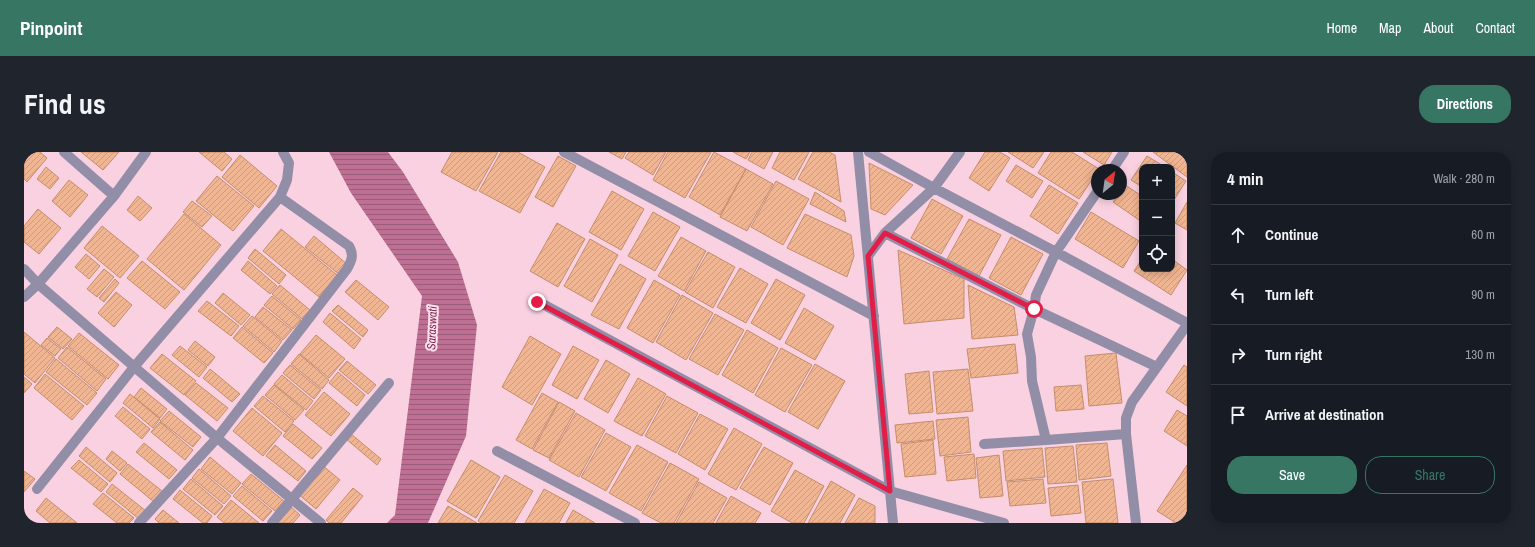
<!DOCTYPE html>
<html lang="en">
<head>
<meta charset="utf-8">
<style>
	:root { --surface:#171b24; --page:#20242c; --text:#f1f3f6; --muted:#9ea1a6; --line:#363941; --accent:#377663 }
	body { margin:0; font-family:"Archivo Narrow",sans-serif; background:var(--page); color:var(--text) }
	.controls { position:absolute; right:12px; top:12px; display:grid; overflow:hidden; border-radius:8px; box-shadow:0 2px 10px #0003 }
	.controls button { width:36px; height:36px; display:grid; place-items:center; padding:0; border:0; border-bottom:1px solid var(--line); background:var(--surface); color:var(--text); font:20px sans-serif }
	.compass { position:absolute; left:1067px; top:12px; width:36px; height:36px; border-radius:50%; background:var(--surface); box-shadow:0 2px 10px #0003; rotate:29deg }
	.stop { position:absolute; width:12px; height:12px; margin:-9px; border:3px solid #e11d48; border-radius:50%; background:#fff }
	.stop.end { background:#e11d48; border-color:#fff; box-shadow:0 1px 4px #0008 }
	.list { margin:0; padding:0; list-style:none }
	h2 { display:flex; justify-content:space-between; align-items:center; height:52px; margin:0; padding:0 16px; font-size:17px }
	h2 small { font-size:13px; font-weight:400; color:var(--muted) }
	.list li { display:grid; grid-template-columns:26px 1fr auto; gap:12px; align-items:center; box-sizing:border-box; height:60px; padding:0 16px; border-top:1px solid var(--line) }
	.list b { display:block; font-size:15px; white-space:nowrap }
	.list em { font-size:13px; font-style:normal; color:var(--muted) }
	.actions { display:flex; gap:8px; padding:12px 16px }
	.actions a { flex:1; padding:9px 0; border:1px solid var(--accent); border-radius:16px; text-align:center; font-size:14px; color:var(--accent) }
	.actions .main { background:var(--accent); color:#fff }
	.icon { flex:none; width:22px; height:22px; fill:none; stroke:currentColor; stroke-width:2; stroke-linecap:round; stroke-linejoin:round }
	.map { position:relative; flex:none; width:1163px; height:371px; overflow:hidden; border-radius:16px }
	header { display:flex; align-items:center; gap:24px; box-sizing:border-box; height:56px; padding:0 20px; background:var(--accent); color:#fff }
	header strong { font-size:19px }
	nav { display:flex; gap:22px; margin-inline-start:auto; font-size:14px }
	.intro { display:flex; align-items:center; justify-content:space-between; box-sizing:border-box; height:96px; padding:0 24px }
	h1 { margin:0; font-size:28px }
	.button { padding:10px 18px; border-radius:16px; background:var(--accent); color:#fff; font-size:14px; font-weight:700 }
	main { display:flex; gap:24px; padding:0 24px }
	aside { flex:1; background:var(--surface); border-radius:16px; box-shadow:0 2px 10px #0003 }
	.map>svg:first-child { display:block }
	.water { fill:url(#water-rules) }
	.building { fill:url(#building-hatch); stroke:#c58d6b }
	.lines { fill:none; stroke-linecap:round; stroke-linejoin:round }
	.minor { stroke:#928ea8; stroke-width:10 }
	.route { stroke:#e11d48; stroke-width:5 }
	.labels { text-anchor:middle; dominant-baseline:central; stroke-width:4; stroke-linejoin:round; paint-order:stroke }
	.water-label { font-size:12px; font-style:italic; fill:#822657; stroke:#fee3ed }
</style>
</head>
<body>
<header>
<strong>Pinpoint</strong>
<nav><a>Home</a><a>Map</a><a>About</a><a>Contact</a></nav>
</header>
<div class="intro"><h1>Find us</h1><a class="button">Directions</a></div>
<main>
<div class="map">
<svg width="1163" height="371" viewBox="0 0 1163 371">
	<defs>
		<pattern id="water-rules" width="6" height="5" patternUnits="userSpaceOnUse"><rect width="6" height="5" fill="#bd7093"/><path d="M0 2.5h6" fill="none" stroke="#9b5c78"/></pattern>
		<pattern id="building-hatch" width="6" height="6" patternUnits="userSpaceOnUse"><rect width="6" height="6" fill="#f0b593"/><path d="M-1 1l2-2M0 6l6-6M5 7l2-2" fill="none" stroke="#cf9b7f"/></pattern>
	</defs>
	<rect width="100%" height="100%" fill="#fad1e1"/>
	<path class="water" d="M 305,0 L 364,0 L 379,20 L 434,110 L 453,173 L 442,284 L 404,371 L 363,371 L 371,363 L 398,144 L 327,41 Z"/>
	<path class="building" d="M 0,0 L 16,0 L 23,6 L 3,30 L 0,27 Z
		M 57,0 L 95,0 L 79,18 Z
		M 175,0 L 200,0 L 208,7 L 198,19 Z
		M 428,0 L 474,0 L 452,39 L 417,20 Z
		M 477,0 L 494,0 L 521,15 L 496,61 L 455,39 Z
		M 585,0 L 602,0 L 598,7 Z
		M 605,0 L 642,0 L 629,23 L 601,6 Z
		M 644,0 L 687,0 L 661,46 L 629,28 Z
		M 690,0 L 722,17 L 696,63 L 665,45 Z
		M 709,0 L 726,0 L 722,7 Z
		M 728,0 L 749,0 L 740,17 L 724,8 Z
		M 756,0 L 785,0 L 770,28 L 748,16 Z
		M 789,0 L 805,0 L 811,3 L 817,50 L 774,27 Z
		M 961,0 L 976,0 L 986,6 L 965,39 L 945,26 Z
		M 984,0 L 1020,0 L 1009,16 Z
		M 1027,0 L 1048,0 L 1075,17 L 1055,47 L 1014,21 Z
		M 1059,0 L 1088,0 L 1080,13 Z
		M 1129,0 L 1163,0 L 1163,25 Z
		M 216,3 L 253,34 L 235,56 L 198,25 Z
		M 534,4 L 552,14 L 529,55 L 511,45 Z
		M 1123,4 L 1141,15 L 1118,15 L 1118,35 L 1107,28 Z
		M 845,11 L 889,33 L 861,63 L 847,57 Z
		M 992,13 L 1019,29 L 1008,46 L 982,29 Z
		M 22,15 L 35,26 L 26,37 L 13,27 Z
		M 722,17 L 749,32 L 723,79 L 696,65 Z
		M 1148,20 L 1162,29 L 1148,51 Z
		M 193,24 L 230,54 L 209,79 L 172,49 Z
		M 45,28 L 64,43 L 46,65 L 28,49 Z
		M 752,29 L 785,47 L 759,93 L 727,75 Z
		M 1025,33 L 1054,51 L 1034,82 L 1006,64 Z
		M 1101,33 L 1118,44 L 1118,70 L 1089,50 L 1095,42 L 1097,42 L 1097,39 Z
		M 588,39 L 620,57 L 597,98 L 565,80 Z
		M 791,40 L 820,59 L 822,70 L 786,52 Z
		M 114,44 L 128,56 L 116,69 L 103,58 Z
		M 908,47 L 939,64 L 917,102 L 887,86 Z
		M 168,49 L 188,64 L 178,75 L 159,60 Z
		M 1163,50 L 1163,78 L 1151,71 Z
		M 14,57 L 37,76 L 15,102 L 0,90 L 0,74 Z
		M 629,60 L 656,75 L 631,119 L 604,104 Z
		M 1067,60 L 1115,89 L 1099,116 L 1051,87 Z
		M 160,62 L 197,93 L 160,138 L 123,107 Z
		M 781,62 L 827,83 L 830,104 L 823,125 L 763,96 Z
		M 945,67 L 977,83 L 955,124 L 923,107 Z
		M 533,71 L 561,87 L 534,135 L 506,119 Z
		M 78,74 L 115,104 L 96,126 L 60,96 Z
		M 257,77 L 313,123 L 295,145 L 239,99 Z
		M 290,84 L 324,113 L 316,123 L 281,95 Z
		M 657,85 L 682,99 L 660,139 L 634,124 Z
		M 987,85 L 1019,102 L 997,143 L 965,126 Z
		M 566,87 L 594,103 L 568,150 L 540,134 Z
		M 231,97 L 262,123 L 255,132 L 224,106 Z
		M 874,98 L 940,127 L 940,166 L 880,172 Z
		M 684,100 L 711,115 L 689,156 L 661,140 Z
		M 62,102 L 76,114 L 65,127 L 51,115 Z
		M 1118,107 L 1118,117 L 1148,117 L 1148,107 L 1163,118 L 1147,143 L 1110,119 Z
		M 118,109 L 156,140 L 141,157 L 103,126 Z
		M 224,109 L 253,134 L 246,142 L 217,118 Z
		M 596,112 L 622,127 L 595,177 L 567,163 Z
		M 716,116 L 744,132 L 722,171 L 693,155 Z
		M 80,117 L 90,125 L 73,145 L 63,137 Z
		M 91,127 L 95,131 L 80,150 L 75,146 Z
		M 752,127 L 781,143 L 756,188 L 727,171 Z
		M 332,128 L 365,155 L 354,168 L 321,140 Z
		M 630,128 L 656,143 L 629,191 L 603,176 Z
		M 256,133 L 286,158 L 278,167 L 248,142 Z
		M 944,133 L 990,155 L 994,183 L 948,187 Z
		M 92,140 L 108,153 L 90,175 L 74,161 Z
		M 199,141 L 226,163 L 217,173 L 191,151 Z
		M 658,143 L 689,161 L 662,208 L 632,190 Z
		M 248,144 L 277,168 L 269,177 L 240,153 Z
		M 183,149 L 215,174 L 207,184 L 174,159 Z
		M 314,153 L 344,178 L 339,185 L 308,159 Z
		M 239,155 L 268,178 L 259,188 L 231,165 Z
		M 780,156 L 810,174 L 791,208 L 761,191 Z
		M 306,161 L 337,187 L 330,197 L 299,170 Z
		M 691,162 L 720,178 L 694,223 L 665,207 Z
		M 228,164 L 258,189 L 250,200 L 219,174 Z
		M 33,175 L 48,187 L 39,197 L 24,185 Z
		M 218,175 L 249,201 L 240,211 L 209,186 Z
		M 723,178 L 754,196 L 729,241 L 698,223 Z
		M 0,180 L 31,206 L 11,231 L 0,222 Z
		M 55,181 L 95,213 L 84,227 L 44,194 Z
		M 292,183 L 321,207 L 305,226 L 276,202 Z
		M 506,184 L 537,202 L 508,253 L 478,235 Z
		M 23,186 L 37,197 L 31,204 L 17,193 Z
		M 171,189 L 191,205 L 184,214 L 164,198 Z
		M 991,192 L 994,221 L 947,226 L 943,197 Z
		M 156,194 L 183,215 L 175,225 L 148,203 Z
		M 549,194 L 575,208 L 553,247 L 528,233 Z
		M 43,195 L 82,227 L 73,239 L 34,206 Z
		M 757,196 L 788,213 L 761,260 L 731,243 Z
		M 1092,201 L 1098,251 L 1065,254 L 1061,204 Z
		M 138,202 L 172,229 L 160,243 L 126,216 Z
		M 275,202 L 305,228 L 298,237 L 267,212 Z
		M 32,207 L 73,241 L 63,253 L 22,220 Z
		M 582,208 L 606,222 L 584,261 L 560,247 Z
		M 323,209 L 352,233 L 344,242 L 315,218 Z
		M 791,212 L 821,229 L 794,277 L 764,260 Z
		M 266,213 L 297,238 L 290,247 L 259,221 Z
		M 1160,213 L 1163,215 L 1163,254 L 1142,240 Z
		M 186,217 L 216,242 L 208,250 L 179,226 Z
		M 944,217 L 949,259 L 913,262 L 909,220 Z
		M 905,219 L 909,260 L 885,262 L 881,222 Z
		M 314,220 L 341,243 L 333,254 L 305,231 Z
		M 21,222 L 60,254 L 48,268 L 10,236 Z
		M 258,223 L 289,249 L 282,258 L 250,232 Z
		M 0,225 L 8,232 L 0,241 Z
		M 614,226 L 642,242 L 618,284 L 590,269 Z
		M 172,231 L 204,256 L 193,269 L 161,243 Z
		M 250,233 L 280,258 L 271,268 L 241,243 Z
		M 1057,233 L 1060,257 L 1032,259 L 1030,235 Z
		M 117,236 L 143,257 L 136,266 L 110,245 Z
		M 300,240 L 326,262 L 307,284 L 281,263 Z
		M 518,241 L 534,250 L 508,297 L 492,288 Z
		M 106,242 L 136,267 L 129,276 L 99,251 Z
		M 239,244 L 270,269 L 261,280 L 230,254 Z
		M 643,244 L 674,261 L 652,301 L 621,284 Z
		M 535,250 L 551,259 L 525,306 L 509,298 Z
		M 99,255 L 126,277 L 118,287 L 91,264 Z
		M 228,256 L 258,281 L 239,304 L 209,279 Z
		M 1153,258 L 1163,264 L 1163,294 L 1140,279 Z
		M 145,259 L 177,285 L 169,295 L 136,269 Z
		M 552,261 L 581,278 L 555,325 L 525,308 Z
		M 676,262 L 704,277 L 681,318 L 654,302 Z
		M 944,265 L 947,300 L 916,304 L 912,268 Z
		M 909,269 L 911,287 L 873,291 L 871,273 Z
		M 136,270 L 169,298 L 161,308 L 127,280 Z
		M 269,272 L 298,296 L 288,307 L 259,284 Z
		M 710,276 L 738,292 L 712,338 L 684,322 Z
		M 582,281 L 607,295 L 582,339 L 557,325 Z
		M 327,282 L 357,307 L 353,313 L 322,287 Z
		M 909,288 L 912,322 L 881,325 L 877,292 Z
		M 120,291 L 153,318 L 145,327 L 112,300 Z
		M 1083,291 L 1087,324 L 1055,328 L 1052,293 Z
		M 251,293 L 282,319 L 274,329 L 242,304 Z
		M 613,293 L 644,310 L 617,359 L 585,341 Z
		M 1049,294 L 1053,330 L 1024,332 L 1021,296 Z
		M 62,295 L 93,321 L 86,330 L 55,304 Z
		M 740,295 L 769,311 L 746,353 L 716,336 Z
		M 1018,296 L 1021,325 L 982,329 L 979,299 Z
		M 88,299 L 103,311 L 96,319 L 82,307 Z
		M 950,302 L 952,326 L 923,329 L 920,305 Z
		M 975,303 L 979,344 L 956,346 L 952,306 Z
		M 186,305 L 217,331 L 208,342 L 177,317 Z
		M 55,308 L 84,332 L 77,340 L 47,316 Z
		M 447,308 L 476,325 L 452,366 L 423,349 Z
		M 646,311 L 675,327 L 650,371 L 637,371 L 618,361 Z
		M 104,312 L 138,339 L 130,350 L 96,322 Z
		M 298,313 L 316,328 L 292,357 L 274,342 Z
		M 1163,313 L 1163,371 L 1152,371 L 1133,359 Z
		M 175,317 L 207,344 L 200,352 L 168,326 Z
		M 771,318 L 800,334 L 780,371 L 768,371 L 747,359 Z
		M 0,319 L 11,327 L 0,340 Z
		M 227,322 L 260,349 L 251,359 L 218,332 Z
		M 481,323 L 509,339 L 490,371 L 457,371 L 454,369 Z
		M 167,327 L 199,354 L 191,363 L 159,337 Z
		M 1019,327 L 1022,351 L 986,354 L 983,330 Z
		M 1089,327 L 1094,371 L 1062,371 L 1058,330 Z
		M 807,329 L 831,343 L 816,371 L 784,371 Z
		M 675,330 L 703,346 L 689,371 L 652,371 Z
		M 88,332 L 122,359 L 115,367 L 82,340 Z
		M 1054,333 L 1057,361 L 1027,364 L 1024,336 Z
		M 218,334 L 248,359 L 239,369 L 209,344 Z
		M 329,336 L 339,344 L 317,371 L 305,371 L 302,368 Z
		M 520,337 L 546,351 L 535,371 L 501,371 Z
		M 156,338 L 188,364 L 183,371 L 179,371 L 149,347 Z
		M 79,341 L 110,366 L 105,371 L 93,371 L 69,352 Z
		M 707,344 L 737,361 L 731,371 L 692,371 Z
		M 22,346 L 53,371 L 26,371 L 12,359 Z
		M 835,346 L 851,354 L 851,371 L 821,371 Z
		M 207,348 L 235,371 L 200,371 L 193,365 Z
		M 266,354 L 276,363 L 269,371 L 252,371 Z
		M 424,354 L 453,371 L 414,371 Z
		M 139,358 L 155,371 L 135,371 L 131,367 Z
		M 549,358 L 571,371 L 542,371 Z"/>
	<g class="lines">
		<path class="minor" d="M 40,0 L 90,44
			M 540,0 L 850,164
			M 834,0 L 869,371
			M 845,0 L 910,36 L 1032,100 L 1163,171
			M 1088,18 L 1100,0
			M 1073,40 L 1032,100 L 1012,143 L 1010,157 L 1003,182 L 1007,205 L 1008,229 L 1022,288 L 1102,282
			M 861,81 L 1010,157 L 1133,215
			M 844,104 L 861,81 L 910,36 L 936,0
			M 0,117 L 14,132 L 193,286 L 297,371
			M 0,145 L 14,132 L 90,44 L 122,0
			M 513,149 L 866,339 L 980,371
			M 960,292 L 1022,288
			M 473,299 L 611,371
			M 13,337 L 110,215 L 256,45 L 263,28 L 265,11 L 259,0
			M 115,371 L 193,286 L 323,117 C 328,108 330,103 325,94 L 256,45
			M 248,371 L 365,231
			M 1112,371 L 1102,282 L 1102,266 L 1108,250 L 1163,173"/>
	</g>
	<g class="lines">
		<path class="route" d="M 513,150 L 866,339 L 844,104 L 861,81 L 1010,157"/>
	</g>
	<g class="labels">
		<g class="water-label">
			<text transform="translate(408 176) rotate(-88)">Saraswati</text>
		</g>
	</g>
</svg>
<div class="controls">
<button>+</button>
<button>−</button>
<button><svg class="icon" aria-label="locate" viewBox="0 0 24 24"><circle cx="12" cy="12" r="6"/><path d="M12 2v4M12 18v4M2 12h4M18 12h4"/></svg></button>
</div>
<svg class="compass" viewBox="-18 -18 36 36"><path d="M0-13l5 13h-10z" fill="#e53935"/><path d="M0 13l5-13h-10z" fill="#9ea1a6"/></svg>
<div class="stop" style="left:1010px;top:157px"></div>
<div class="stop end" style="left:513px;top:150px"></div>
</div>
<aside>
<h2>4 min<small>Walk · 280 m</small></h2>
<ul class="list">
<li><svg class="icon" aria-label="ahead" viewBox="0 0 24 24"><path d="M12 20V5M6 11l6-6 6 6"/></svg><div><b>Continue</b></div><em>60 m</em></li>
<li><svg class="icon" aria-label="left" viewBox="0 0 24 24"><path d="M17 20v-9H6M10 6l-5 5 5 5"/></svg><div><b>Turn left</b></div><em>90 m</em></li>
<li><svg class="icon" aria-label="right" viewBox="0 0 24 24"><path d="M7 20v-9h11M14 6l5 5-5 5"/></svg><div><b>Turn right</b></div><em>130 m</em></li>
<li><svg class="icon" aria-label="arrive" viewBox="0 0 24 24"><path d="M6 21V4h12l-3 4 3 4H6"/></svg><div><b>Arrive at destination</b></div></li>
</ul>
<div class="actions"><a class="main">Save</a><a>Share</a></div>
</aside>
</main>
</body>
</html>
